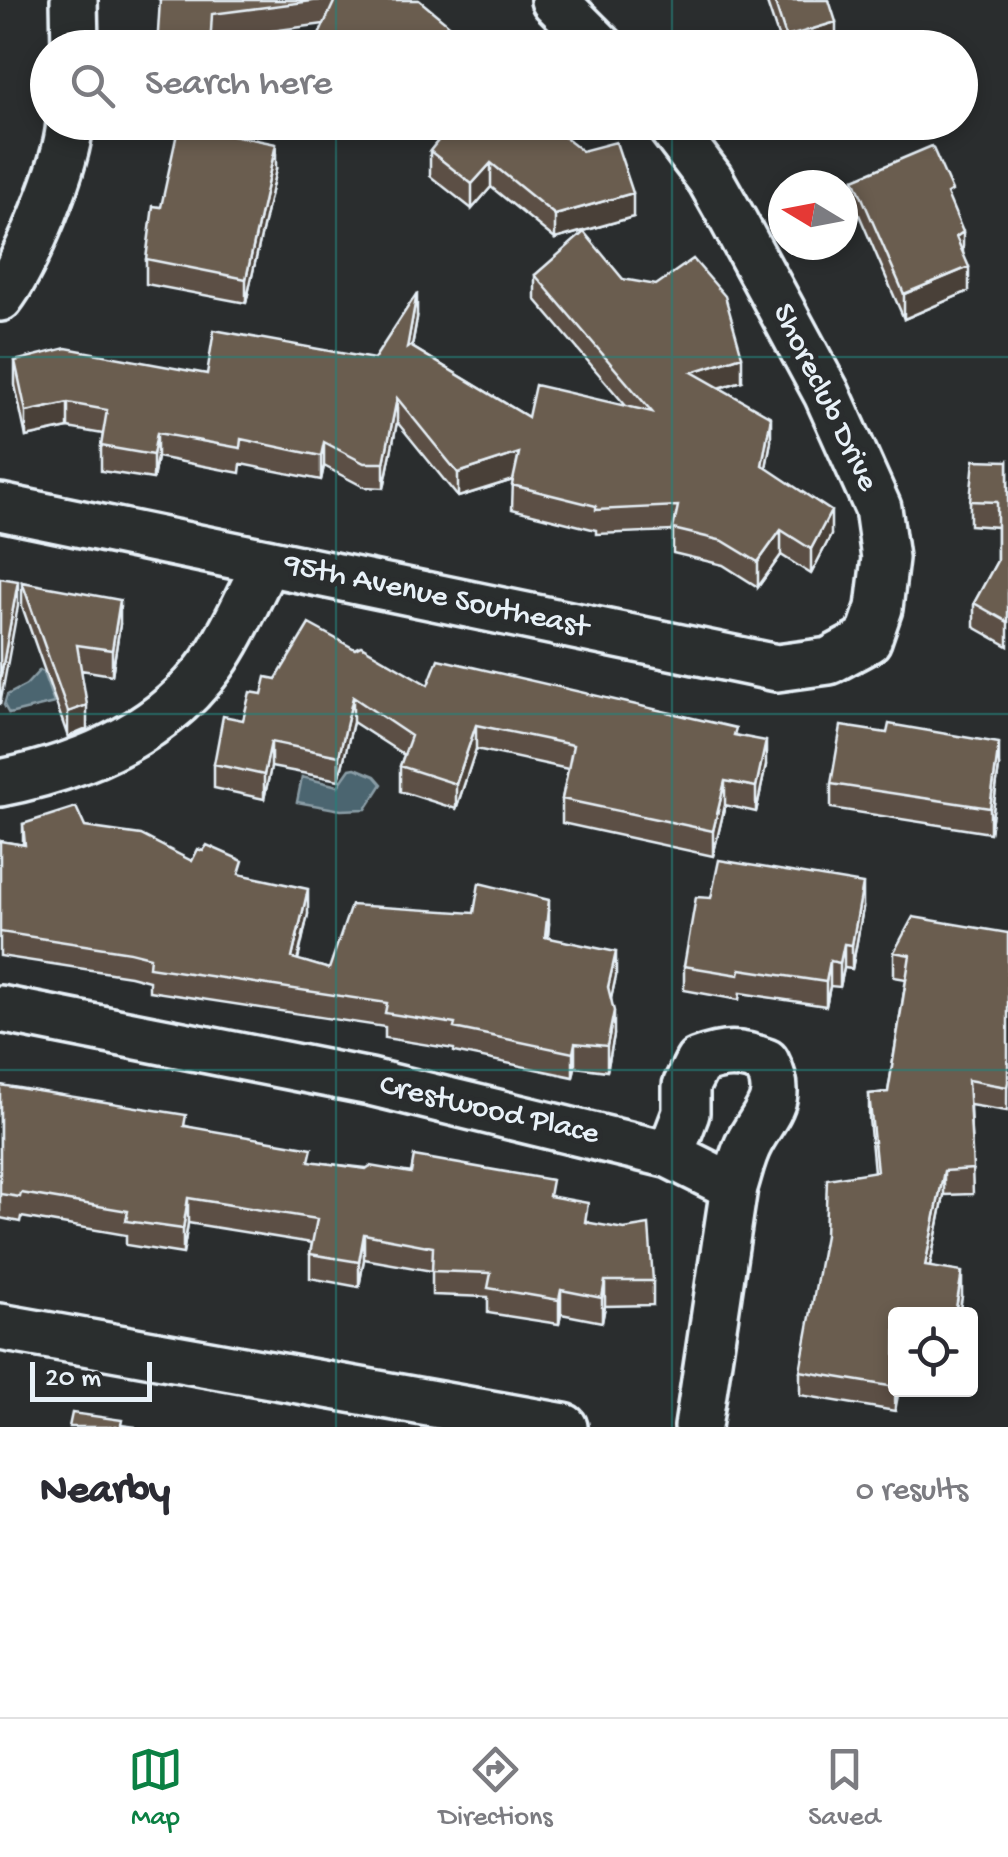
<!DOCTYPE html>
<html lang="en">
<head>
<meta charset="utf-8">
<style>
	:root { --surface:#fff; --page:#f7f7f7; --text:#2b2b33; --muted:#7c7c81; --line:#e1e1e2; --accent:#0b8043 }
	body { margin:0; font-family:"Gochi Hand",sans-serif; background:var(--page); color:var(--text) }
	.controls { position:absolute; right:30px; bottom:30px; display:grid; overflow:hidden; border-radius:10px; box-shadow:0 5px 15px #0003 }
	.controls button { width:90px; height:90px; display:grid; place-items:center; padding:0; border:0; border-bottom:2px solid var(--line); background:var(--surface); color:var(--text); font:50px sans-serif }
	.compass { position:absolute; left:768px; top:170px; width:90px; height:90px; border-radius:50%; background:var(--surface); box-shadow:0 5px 15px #0003; rotate:280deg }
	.scale { position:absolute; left:30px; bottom:25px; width:122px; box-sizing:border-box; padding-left:10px; border:5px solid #e8f1f8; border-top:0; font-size:28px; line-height:35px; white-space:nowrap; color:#e8f1f8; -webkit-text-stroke:8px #2a2d2e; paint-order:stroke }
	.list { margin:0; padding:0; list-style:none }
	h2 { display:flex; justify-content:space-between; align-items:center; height:130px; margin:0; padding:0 40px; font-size:42px }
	h2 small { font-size:32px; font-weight:400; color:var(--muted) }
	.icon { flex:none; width:55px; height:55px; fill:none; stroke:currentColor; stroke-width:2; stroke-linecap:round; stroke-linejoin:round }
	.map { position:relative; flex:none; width:1008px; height:1427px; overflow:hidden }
	.search { position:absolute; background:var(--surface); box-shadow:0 5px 15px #0003; left:30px; right:30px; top:30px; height:110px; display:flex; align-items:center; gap:25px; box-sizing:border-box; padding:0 35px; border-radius:55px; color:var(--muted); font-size:38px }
	.sheet { height:290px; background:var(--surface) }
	nav { display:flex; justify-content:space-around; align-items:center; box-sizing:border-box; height:140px; border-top:2px solid var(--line); background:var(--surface); font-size:28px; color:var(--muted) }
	nav a { display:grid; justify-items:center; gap:5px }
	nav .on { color:var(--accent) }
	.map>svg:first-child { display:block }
	.water { fill:#4c6570; stroke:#8a9da6; stroke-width:2.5 }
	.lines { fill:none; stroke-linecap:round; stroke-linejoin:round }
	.minor-casing { stroke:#e8f1f8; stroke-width:52 }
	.minor { stroke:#2a2d2e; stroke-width:45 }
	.wall { fill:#5b5045; stroke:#e8f1f8; stroke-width:2.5 }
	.shaded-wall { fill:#4a4138; stroke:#e8f1f8; stroke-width:2.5 }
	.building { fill:#6a5d50; stroke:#e8f1f8; stroke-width:2.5 }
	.grid { fill:none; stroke:#25827c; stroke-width:2.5; stroke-opacity:0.55 }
	.labels { text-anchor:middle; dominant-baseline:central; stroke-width:10; stroke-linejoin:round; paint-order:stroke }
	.street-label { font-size:32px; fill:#e8f1f8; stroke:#2a2d2e }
</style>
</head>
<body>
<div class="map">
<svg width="1008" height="1427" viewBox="0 0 1008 1427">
	<rect width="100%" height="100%" fill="#2a2d2e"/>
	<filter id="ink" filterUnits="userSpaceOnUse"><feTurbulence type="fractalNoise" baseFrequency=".01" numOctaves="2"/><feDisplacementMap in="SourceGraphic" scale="20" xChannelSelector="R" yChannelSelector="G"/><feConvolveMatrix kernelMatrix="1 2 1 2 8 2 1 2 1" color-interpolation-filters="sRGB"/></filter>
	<g filter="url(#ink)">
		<path class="water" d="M 40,670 L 43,672 L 54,703 L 9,714 L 4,705 L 7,695 L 26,685 Z
			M 355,768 L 375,776 L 382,784 L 366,809 L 341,810 L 297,802 L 302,777 L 338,786 L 350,769 Z"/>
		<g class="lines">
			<g class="minor-casing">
				<path id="minor" d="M 74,0 L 75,48
					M 554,0 L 602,48
					M 0,298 C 26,264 67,165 70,122
					M 0,507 L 777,668 L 829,661 L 868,640 L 879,608 L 885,558 L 878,508 L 827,394 L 732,218 L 710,179 L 667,122
					M 0,783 C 81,767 162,734 212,664 C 234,633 249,595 267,562
					M 0,1009 L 370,1082 L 670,1155 L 734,1187 L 698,1427
					M 670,1155 L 686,1113 L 686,1086 L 698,1062 C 724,1052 740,1052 766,1062 C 785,1099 767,1110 750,1141 C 742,1155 739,1172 734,1187
					M 0,1327 L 564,1427"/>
			</g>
			<use href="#minor" class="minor"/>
		</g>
		<path class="wall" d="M 160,0 L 419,0 L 324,24 L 212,39 Z
			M 764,0 L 829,0 L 836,46 L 782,48 L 767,3 Z
			M 430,122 L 545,122 L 633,217 L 555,239 L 491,187 L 472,209 L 430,176 L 430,151 L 444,133 Z
			M 276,169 L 246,303 L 146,284 L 146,259 L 161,207 Z
			M 854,179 L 952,207 L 963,253 L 969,291 L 904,319 L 854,203 Z
			M 535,275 L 623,279 L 742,381 L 720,388 L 771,441 L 766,467 L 831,535 L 811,574 L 781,555 L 758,587 L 723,565 L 673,553 L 673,531 L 596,534 L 596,530 L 512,509 L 513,480 L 458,497 L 397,422 L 384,488 L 364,487 L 324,466 L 321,480 L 241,464 L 240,473 L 157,457 L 153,479 L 101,471 L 101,446 L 103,434 L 68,428 L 26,437 L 15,385 L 15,361 L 207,374 L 374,359 L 417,318 L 412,347 L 528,417 L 626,406 L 535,299 Z
			M 1008,461 L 1008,646 L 974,627 L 974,603 L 997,561 L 997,527 L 970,525 L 970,501 Z
			M 22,582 L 120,624 L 112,675 L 81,670 L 87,729 L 68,737 L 22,606 Z
			M 355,649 L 428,685 L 736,735 L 766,765 L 756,812 L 725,805 L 713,856 L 562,823 L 562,799 L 568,769 L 476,749 L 456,809 L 400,791 L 400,766 L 404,755 L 353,722 L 339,780 L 271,767 L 264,799 L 214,788 L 214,764 L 262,694 L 276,679 Z
			M 999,767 L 990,833 L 831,808 L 831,784 Z
			M 23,824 L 85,827 L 192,861 L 243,875 L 308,914 L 298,960 L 329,969 L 549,924 L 548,937 L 616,976 L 611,998 L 614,1035 L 607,1071 L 575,1067 L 573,1077 L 454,1052 L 454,1049 L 385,1038 L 385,1027 L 149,991 L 149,981 L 130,976 L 0,956 L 0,841 L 23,845 Z
			M 863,908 L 852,969 L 844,968 L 840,987 L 830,986 L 826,1006 L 740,993 L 739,1000 L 684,990 L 684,966 Z
			M 1008,933 L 1007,1111 L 970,1105 L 973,1194 L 944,1195 L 930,1266 L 962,1296 L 959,1314 L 896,1314 L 895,1411 L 800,1395 L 800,1371 L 874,1172 L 869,1118 L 869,1094 L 888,1092 L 906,979 L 894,977 L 894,952 Z
			M 0,1085 L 186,1126 L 312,1162 L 411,1173 L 552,1196 L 588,1222 L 653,1281 L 653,1305 L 605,1306 L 602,1322 L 561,1314 L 559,1324 L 488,1313 L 488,1297 L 432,1295 L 432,1271 L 364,1259 L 359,1287 L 310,1278 L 310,1254 L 312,1243 L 188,1223 L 183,1254 L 126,1245 L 126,1235 L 21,1217 L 20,1222 L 0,1218 Z"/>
		<path class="shaded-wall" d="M 836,22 L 836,46 L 786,48 L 786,37 Z
			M 276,144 L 276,169 L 246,303 L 246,279 Z
			M 491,163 L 491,187 L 472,209 L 472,184 Z
			M 633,193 L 633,217 L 555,239 L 555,215 Z
			M 963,232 L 963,256 L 956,237 Z
			M 969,267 L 969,291 L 904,319 L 904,294 Z
			M 417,293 L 417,318 L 407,373 L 407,348 Z
			M 742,356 L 742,381 L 692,396 L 692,372 Z
			M 397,398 L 397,422 L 384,488 L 384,463 Z
			M 68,403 L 68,428 L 26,437 L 26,412 Z
			M 771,417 L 771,441 L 762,489 L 762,465 Z
			M 157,433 L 157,457 L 153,479 L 153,455 Z
			M 324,442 L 324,466 L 321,480 L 321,456 Z
			M 519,453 L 519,478 L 458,497 L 458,473 Z
			M 831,511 L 831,535 L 811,574 L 811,549 Z
			M 781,530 L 781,555 L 758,587 L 758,562 Z
			M 18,581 L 18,606 L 0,705 L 0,681 Z
			M 120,600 L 120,624 L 112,675 L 112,650 Z
			M 353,697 L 353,722 L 339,780 L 339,756 Z
			M 87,705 L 87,729 L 68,737 L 68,712 Z
			M 476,725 L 476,749 L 456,809 L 456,784 Z
			M 766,741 L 766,765 L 756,812 L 756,787 Z
			M 271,742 L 271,767 L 264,799 L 264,775 Z
			M 999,743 L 999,767 L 990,833 L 990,808 Z
			M 725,781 L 725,805 L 713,856 L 713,831 Z
			M 863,884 L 863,908 L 852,969 L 852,945 Z
			M 308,889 L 308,914 L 292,983 L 292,958 Z
			M 549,900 L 549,924 L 545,961 L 545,937 Z
			M 844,944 L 844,968 L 840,987 L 840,963 Z
			M 616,952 L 616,976 L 608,1012 L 608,987 Z
			M 830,961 L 830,986 L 826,1006 L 826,982 Z
			M 614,1011 L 614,1035 L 607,1071 L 607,1046 Z
			M 575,1043 L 575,1067 L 573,1077 L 573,1053 Z
			M 944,1171 L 944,1195 L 925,1290 L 925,1266 Z
			M 188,1198 L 188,1223 L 183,1254 L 183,1229 Z
			M 364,1234 L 364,1259 L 359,1287 L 359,1262 Z
			M 962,1272 L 962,1296 L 959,1314 L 955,1314 Z
			M 605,1281 L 605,1306 L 602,1322 L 602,1298 Z
			M 561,1290 L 561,1314 L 559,1324 L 559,1300 Z
			M 896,1386 L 896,1390 L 899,1390 L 895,1411 Z"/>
		<path class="building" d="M 160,0 L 320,0 L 212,14 L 210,48 L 157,48 Z
			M 335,0 L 419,0 L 477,48 L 313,48 Z
			M 774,0 L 829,0 L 836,22 L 786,37 Z
			M 453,122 L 545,122 L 582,151 L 616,142 L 633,193 L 555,215 L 491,163 L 472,184 L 430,151 Z
			M 179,124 L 276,144 L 246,279 L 146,259 L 153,206 L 161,207 Z
			M 932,146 L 952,191 L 947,194 L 963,232 L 956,237 L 969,267 L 904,294 L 854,179 Z
			M 584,232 L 623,279 L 656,285 L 693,259 L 725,296 L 742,356 L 692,372 L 771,417 L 762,465 L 831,511 L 811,549 L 781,530 L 758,562 L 723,541 L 673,529 L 678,506 L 596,510 L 596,506 L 512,485 L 519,453 L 458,473 L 397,398 L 384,463 L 364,463 L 324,442 L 321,456 L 241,439 L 240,448 L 157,433 L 153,455 L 101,446 L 107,410 L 68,403 L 26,412 L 15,361 L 66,348 L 207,374 L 214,330 L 374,359 L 417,293 L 407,348 L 410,346 L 528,417 L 535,385 L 652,412 L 535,275 Z
			M 974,460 L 1008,461 L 1008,622 L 974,603 L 997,561 L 997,502 L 970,501 Z
			M 0,578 L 18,581 L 0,681 Z
			M 22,582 L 120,600 L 112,650 L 77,645 L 87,705 L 68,712 Z
			M 309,624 L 355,649 L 361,646 L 428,685 L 438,659 L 736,728 L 734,735 L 766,741 L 756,787 L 725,781 L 713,831 L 562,799 L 573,745 L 476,725 L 456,784 L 400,766 L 411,736 L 353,697 L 339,756 L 271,742 L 264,775 L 214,764 L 223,716 L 243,720 L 250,692 L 262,694 L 266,677 L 276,679 Z
			M 889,724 L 999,743 L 990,808 L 831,784 L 841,726 L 887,733 Z
			M 76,807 L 85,827 L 141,835 L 192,861 L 198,849 L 203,851 L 207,845 L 243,861 L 239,874 L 308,889 L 292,958 L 329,969 L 351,905 L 474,913 L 479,883 L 549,900 L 545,937 L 616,952 L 608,987 L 614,1011 L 607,1046 L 575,1043 L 573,1053 L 454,1028 L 455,1024 L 385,1013 L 387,1003 L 149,967 L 150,957 L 130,952 L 0,932 L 0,841 L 25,845 L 23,824 Z
			M 719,860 L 863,884 L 852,945 L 844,944 L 840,963 L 830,961 L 826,982 L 740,969 L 739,975 L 684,966 L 696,897 L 711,898 Z
			M 913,917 L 1008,933 L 1008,1082 L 1007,1087 L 968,1080 L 973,1169 L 944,1171 L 925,1266 L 962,1272 L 955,1314 L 896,1314 L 895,1387 L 800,1371 L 825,1235 L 827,1179 L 877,1171 L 869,1094 L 888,1092 L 910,955 L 894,952 Z
			M 0,1085 L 186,1115 L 184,1126 L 312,1148 L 309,1161 L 366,1169 L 370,1166 L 411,1173 L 414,1156 L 552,1180 L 549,1196 L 588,1203 L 585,1222 L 624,1229 L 649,1225 L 653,1281 L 605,1281 L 602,1298 L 561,1290 L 559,1300 L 488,1288 L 491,1273 L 432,1271 L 433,1247 L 364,1234 L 359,1262 L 310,1254 L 317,1219 L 188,1198 L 183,1229 L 126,1221 L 128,1211 L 21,1193 L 20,1197 L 0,1194 Z
			M 72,1413 L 122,1420 L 121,1425 L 136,1427 L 69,1427 Z"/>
	</g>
	<path class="grid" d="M 336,0 L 336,48M 672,0 L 672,48M 336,122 L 336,1427M 672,122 L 672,1427M 0,357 L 1008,357M 0,714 L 1008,714M 0,1070 L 1008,1070"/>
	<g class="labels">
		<g class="street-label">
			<text transform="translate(824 398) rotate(64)">Shoreclub Drive</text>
			<text transform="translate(436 597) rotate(12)">95th Avenue Southeast</text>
			<text transform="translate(489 1111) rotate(13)">Crestwood Place</text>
		</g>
	</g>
</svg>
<div class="controls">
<button><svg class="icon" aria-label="locate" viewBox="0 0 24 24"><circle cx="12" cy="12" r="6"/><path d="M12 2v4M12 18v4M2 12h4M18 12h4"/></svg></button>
</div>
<svg class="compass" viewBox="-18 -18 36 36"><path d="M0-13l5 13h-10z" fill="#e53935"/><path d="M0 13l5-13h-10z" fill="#7c7c81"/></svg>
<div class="scale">20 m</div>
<div class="search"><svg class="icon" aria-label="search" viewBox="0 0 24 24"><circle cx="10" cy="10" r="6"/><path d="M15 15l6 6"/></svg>Search here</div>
</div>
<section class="sheet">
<h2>Nearby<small>0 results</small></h2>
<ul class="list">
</ul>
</section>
<nav>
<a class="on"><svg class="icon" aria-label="map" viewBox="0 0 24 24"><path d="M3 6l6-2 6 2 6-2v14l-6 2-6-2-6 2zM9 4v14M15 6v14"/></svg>Map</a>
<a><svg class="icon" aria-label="directions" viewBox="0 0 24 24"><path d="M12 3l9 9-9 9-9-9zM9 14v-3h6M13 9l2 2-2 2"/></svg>Directions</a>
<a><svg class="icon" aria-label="saved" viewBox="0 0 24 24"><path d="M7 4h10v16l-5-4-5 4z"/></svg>Saved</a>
</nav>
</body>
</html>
